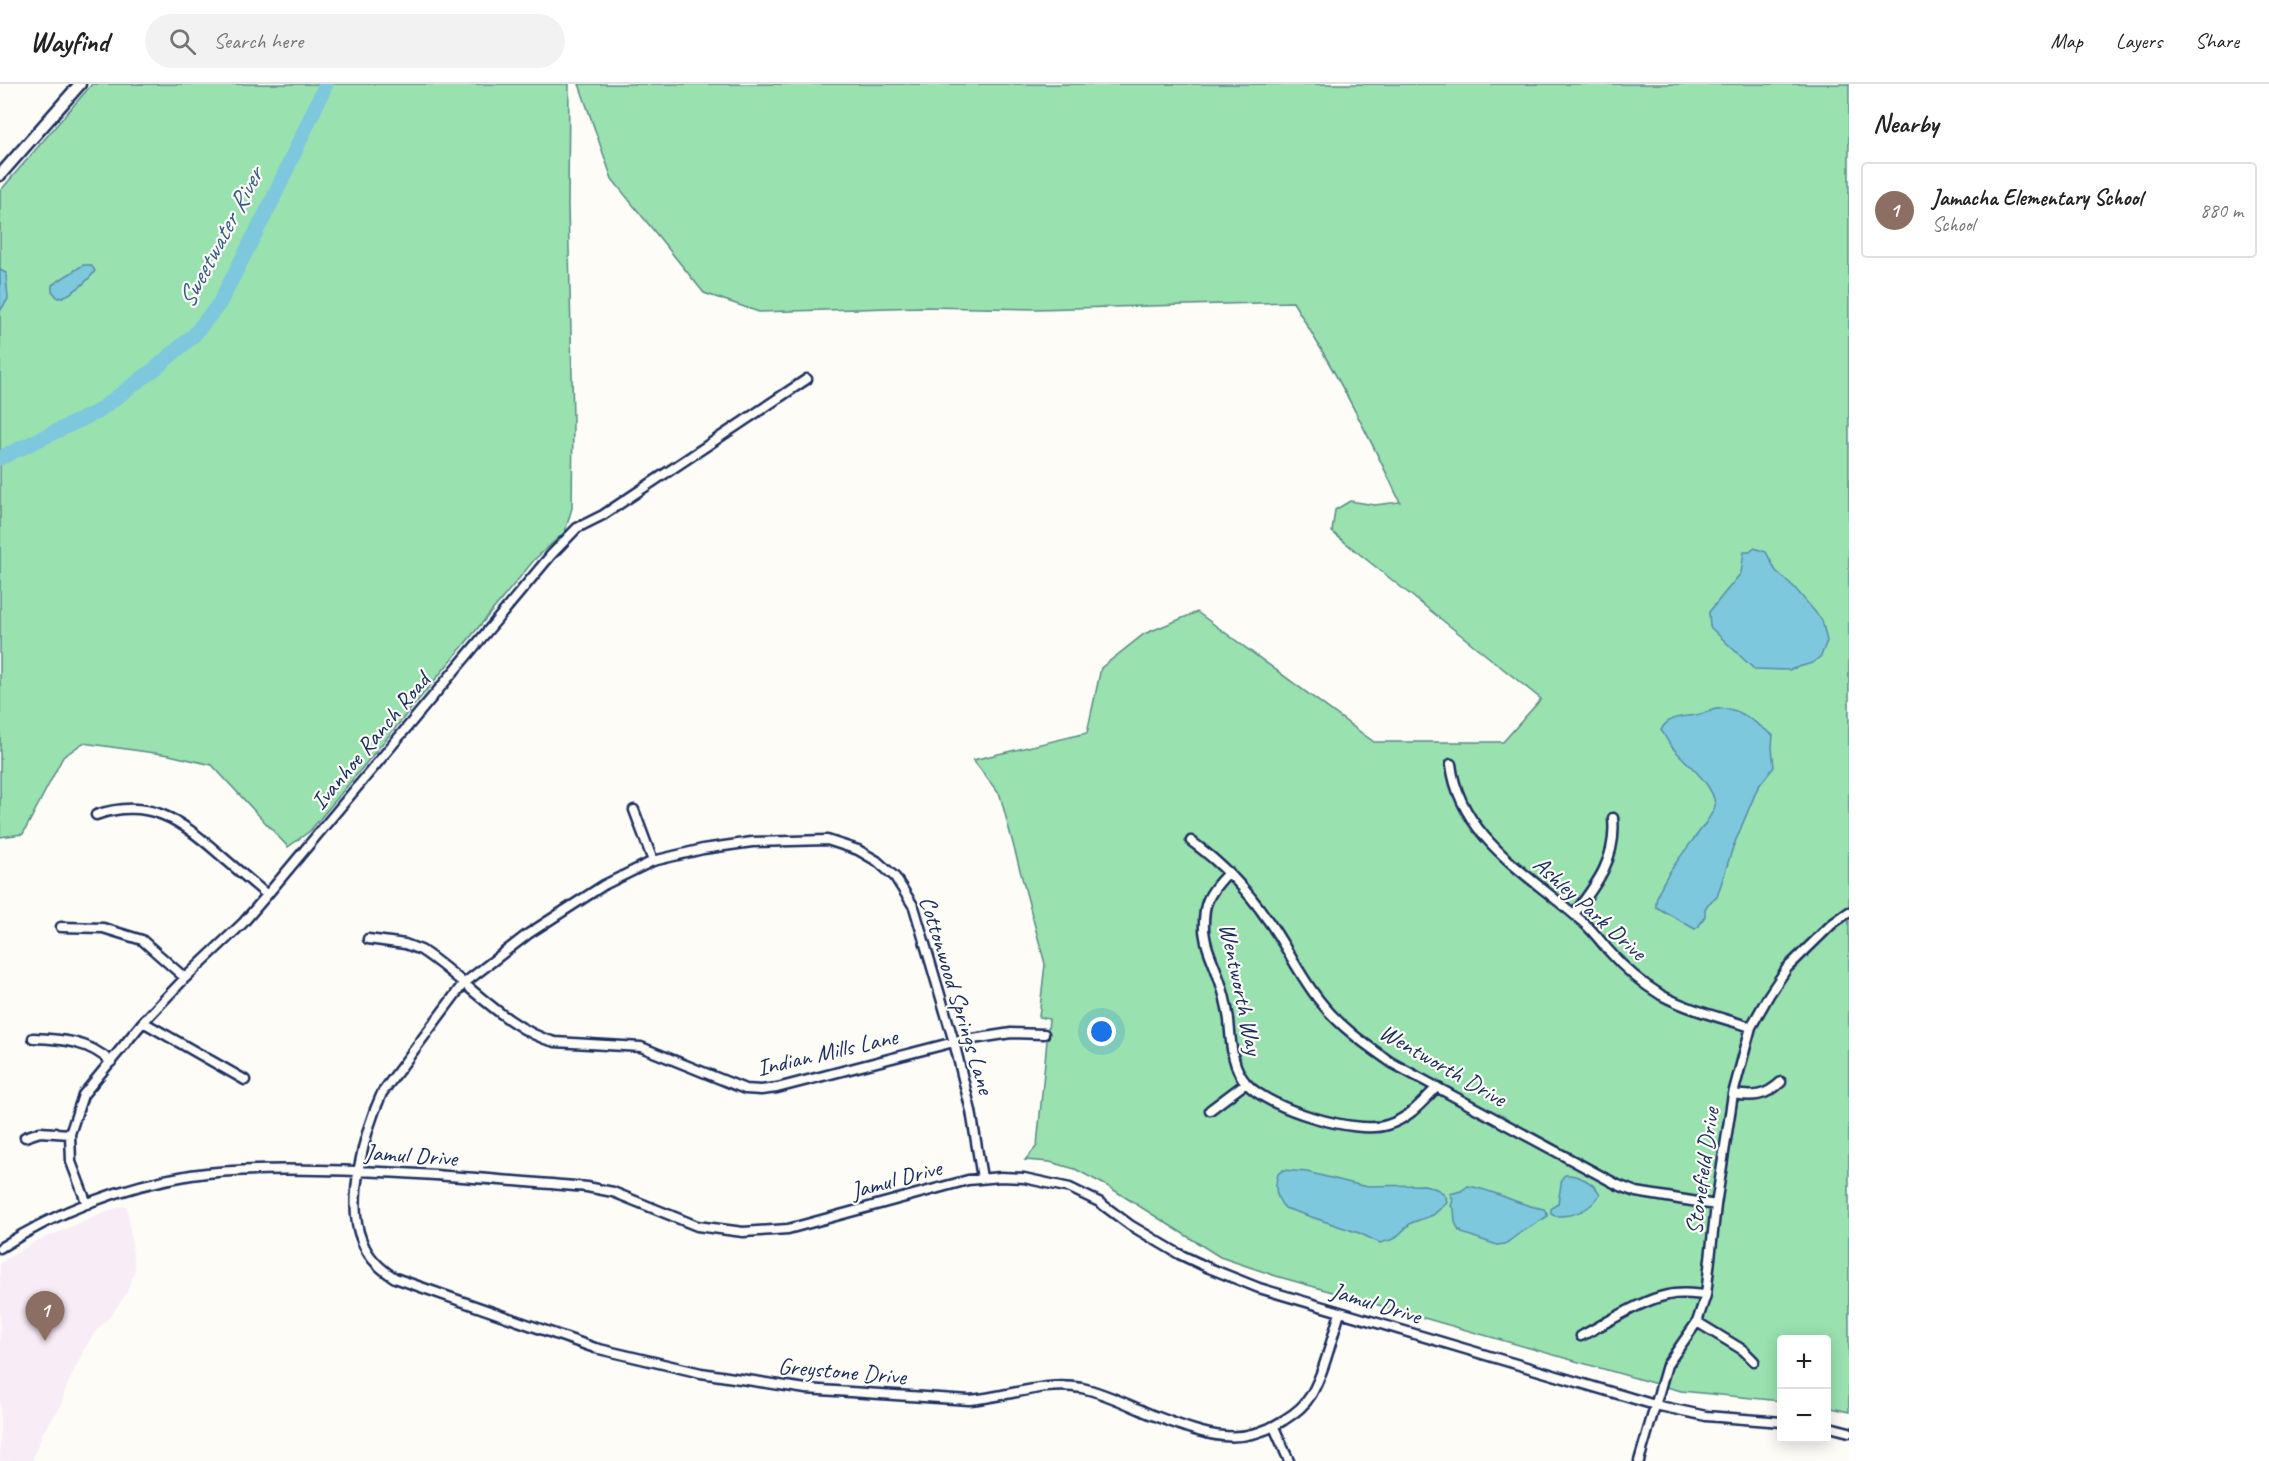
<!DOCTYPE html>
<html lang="en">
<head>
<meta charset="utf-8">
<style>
	:root { --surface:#fff; --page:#f2f2f2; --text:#222; --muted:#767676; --line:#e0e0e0; --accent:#d93025 }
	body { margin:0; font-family:Caveat,sans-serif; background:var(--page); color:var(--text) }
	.controls { position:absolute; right:18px; bottom:18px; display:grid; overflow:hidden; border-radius:6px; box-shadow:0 3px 15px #0003 }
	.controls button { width:54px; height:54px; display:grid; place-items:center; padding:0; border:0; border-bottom:2px solid var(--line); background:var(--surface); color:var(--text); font:30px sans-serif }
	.you { position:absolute; left:1102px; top:948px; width:21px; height:21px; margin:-15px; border:4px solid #fff; border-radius:50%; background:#1a73e8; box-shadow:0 0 0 9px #1a73e833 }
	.badge { display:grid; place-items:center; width:39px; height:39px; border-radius:50%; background:var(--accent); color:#fff; font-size:20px; font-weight:700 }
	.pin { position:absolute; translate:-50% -50px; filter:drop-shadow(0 2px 3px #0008) }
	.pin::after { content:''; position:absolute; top:32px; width:21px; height:18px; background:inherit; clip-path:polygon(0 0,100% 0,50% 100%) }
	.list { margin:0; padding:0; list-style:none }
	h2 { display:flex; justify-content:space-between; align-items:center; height:78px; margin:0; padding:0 24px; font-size:26px }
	h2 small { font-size:20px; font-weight:400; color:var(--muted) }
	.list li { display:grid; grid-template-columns:39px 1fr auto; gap:18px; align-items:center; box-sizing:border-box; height:96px; margin:0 12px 12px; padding:0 12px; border:2px solid var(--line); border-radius:6px }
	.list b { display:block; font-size:22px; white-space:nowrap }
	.list p { margin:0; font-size:20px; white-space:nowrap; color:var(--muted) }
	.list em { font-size:20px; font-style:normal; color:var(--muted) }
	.icon { flex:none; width:33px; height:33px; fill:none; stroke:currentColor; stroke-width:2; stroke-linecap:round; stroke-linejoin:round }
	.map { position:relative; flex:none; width:1849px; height:1377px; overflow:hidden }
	header { display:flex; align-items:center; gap:36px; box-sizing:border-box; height:84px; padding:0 30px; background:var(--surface); border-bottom:2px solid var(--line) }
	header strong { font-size:28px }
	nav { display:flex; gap:33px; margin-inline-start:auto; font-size:21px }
	.search { width:420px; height:54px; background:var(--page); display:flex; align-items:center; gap:15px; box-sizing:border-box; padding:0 21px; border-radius:33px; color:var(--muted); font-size:22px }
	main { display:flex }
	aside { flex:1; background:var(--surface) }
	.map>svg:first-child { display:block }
	.built { fill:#f8ecf6 }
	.green { fill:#99e1af; stroke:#5a8886; stroke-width:1.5 }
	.water { fill:#7dc8dd; stroke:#568baa; stroke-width:1.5 }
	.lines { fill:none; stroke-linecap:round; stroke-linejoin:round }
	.river { stroke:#7dc8dd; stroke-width:15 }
	.minor-casing { stroke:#1b2f5e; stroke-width:13 }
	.major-casing { stroke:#1b2f5e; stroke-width:15 }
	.minor { stroke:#fdfcf7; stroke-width:8 }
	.major { stroke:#fdfcf7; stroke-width:10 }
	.labels { text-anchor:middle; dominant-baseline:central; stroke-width:4.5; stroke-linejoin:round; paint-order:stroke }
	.street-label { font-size:24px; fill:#1b2f5e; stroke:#fdfcf7 }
	.water-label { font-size:26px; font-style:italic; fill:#385d84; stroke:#fdfcf7 }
</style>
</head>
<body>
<header>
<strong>Wayfind</strong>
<div class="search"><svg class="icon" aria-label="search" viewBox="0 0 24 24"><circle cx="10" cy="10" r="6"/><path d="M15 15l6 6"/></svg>Search here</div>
<nav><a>Map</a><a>Layers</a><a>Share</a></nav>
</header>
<main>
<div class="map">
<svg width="1849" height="1377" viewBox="0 0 1849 1377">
	<rect width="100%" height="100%" fill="#fdfcf7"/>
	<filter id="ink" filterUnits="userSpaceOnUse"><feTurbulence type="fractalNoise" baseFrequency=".0167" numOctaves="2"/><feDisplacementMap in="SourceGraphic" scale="12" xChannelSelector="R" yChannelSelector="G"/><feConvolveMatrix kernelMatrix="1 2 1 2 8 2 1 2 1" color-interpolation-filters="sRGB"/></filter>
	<g filter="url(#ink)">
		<path class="built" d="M 127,1122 L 135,1186 L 127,1208 L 113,1229 L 95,1248 L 84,1265 L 64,1309 L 61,1322 L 43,1348 L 32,1377 L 0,1377 L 0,1179 L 37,1157 L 119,1123 Z"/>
		<path class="green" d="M 92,0 L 569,0 L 568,121 L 573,335 L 572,424 L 565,448 L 535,475 L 310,747 L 288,763 L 212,681 L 169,671 L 83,659 L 63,673 L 23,750 L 0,753 L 0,107 Z
			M 579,0 L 1849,0 L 1849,1328 L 1827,1323 L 1826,1256 L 1782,1256 L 1781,1317 L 1681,1307 L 1276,1192 L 1220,1173 L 1109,1103 L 1075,1085 L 1050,1078 L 1025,1076 L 1037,1062 L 1049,935 L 1039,933 L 1045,880 L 1000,711 L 973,676 L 1087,649 L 1101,584 L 1144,550 L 1197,528 L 1374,658 L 1503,658 L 1541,615 L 1332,448 L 1335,426 L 1350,417 L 1375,421 L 1400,418 C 1368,349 1333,283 1293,218 L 1036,225 L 922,223 L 759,228 L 704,209 L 612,95 Z"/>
		<path class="water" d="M 83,181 L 91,181 L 95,187 C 87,198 71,212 58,214 L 52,207 L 52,201 Z
			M 0,186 L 6,189 L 8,215 L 0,227 Z
			M 1754,464 L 1766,468 L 1776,487 L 1794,503 L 1822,536 L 1827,557 L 1821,572 L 1812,579 L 1789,586 L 1754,585 L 1710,543 L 1709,528 L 1741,489 L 1744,468 L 1750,468 Z
			M 1716,625 C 1739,621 1755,640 1773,651 L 1772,663 L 1774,683 L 1758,703 L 1733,763 L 1717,813 L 1708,820 L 1705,825 L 1705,832 L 1699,842 L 1695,845 L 1656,823 C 1653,801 1694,757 1707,737 C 1710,732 1715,726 1715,720 C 1713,699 1684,677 1671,662 C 1667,657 1665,651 1661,646 C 1668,632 1683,633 1696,631 C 1703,630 1709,627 1716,625 Z
			M 1283,1086 L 1307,1088 L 1363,1102 L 1425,1101 L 1439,1106 L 1446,1113 L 1447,1119 L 1433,1131 L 1411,1139 L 1394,1155 L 1380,1159 L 1359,1149 L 1285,1124 C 1275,1114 1274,1103 1278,1090 Z
			M 1565,1091 C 1578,1090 1594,1099 1600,1110 C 1591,1126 1573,1133 1555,1132 L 1551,1130 L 1551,1125 L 1558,1119 L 1562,1094 Z
			M 1468,1102 C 1496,1106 1516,1121 1544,1125 L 1548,1132 L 1520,1149 L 1505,1160 L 1497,1161 L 1462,1149 L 1461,1146 L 1459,1147 L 1455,1138 L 1454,1125 L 1451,1122 L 1453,1116 L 1450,1110 L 1461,1107 Z"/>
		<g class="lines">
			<path class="river" d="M 0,374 L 97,328 L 156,284 L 194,251 L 219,220 L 271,119 L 326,0"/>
			<g class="minor-casing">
				<path id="minor" d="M 1451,680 C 1460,756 1534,793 1585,840 C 1594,848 1601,858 1609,867 C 1623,883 1643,900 1661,911 C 1689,926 1722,934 1751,943
					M 634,726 L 653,777
					M 96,731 C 149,713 180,736 218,769 C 234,783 251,797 267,811
					M 1191,757 C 1221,779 1246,804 1267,835 C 1286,861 1299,891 1319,916 C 1339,942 1366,961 1392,979 L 1618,1101 L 1636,1108 L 1716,1121
					M 1229,788 C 1219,798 1207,811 1205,826 C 1204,834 1203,845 1205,853 C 1207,867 1214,879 1218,892 C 1223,905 1227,922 1229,936 C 1231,958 1231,983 1247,1000 C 1270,1025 1355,1051 1387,1041 C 1409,1035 1422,1018 1437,1003
					M 1574,830 C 1597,800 1617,774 1613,734
					M 61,843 L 103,844 L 142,856 L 185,894
					M 368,855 L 405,860 L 421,866 C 462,892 508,947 555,958 L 641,963 L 745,1005 L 761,1006 L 777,1004 L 954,958 L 1011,949 L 1044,950
					M 143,938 L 245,996
					M 33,954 C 62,955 89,957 111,978
					M 1733,1010 C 1753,1013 1765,1013 1781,998
					M 1210,1026 L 1246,999
					M 25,1053 L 40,1048 L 70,1050
					M 982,1094 L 971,1027 L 954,958 L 914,823 L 895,793 L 877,777 L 858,766 L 827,756 L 752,758 L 703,765 L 653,777 L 604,801 L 528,850 L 463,900 L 382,1009 C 365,1046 345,1118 362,1157 C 368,1173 380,1185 395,1194 L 595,1264 L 701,1289 L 806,1305 L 969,1316 C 1007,1313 1044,1297 1082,1304 C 1105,1309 1129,1321 1150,1330 C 1199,1348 1237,1367 1284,1336 C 1294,1330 1305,1321 1311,1311 C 1325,1286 1331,1256 1340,1229
					M 87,1120 L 71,1078 L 70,1050 L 83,1011 L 143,938 L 185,894 L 243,839 L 267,811 L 551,471 L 577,444 L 603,431 L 807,295
					M 0,1164 C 58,1127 123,1102 191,1091 C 233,1085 275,1085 318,1086 C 408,1087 498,1096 587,1103 L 613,1108 L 697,1142 L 743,1148 L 788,1145 L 968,1096 L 1001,1093 L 1024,1094 L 1070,1104 L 1099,1118 L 1130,1141 L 1179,1170 L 1209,1184 L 1259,1204 L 1655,1321 L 1706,1332 L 1782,1338
					M 1697,1238 L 1743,1266 L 1754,1277
					M 1581,1252 C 1607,1239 1641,1216 1668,1211 C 1681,1208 1693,1210 1706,1211
					M 1826,1342 L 1849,1348
					M 1274,1343 L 1289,1377
					M 1639,1377 L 1667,1281 L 1697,1238 L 1706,1211 L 1716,1121 L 1733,1010 L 1751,943 L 1769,911 L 1787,884 L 1832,840 L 1849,828"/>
			</g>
			<g class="major-casing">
				<path id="major" d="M 0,91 L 80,0"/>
			</g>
			<use href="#minor" class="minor"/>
			<use href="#major" class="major"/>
		</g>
	</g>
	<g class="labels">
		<g class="street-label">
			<text transform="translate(370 657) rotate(-50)">Ivanhoe Ranch Road</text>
			<text transform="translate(1590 824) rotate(42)">Ashley Park Drive</text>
			<text transform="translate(1241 905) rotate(78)">Wentworth Way</text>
			<text transform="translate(957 911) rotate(73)">Cottonwood Springs Lane</text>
			<text transform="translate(827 968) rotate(-13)">Indian Mills Lane</text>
			<text transform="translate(1443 981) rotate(30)">Wentworth Drive</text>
			<text transform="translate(411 1071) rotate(4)">Jamul Drive</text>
			<text transform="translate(1702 1087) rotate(-82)">Stonefield Drive</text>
			<text transform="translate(896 1095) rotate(-15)">Jamul Drive</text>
			<text transform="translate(1376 1219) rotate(17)">Jamul Drive</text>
			<text transform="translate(842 1287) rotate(5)">Greystone Drive</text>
		</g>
		<g class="water-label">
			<text transform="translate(220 154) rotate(-62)">Sweetwater River</text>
		</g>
	</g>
</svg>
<div class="controls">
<button>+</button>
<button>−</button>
</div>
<div class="you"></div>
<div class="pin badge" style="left:45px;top:1257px;background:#8d6e63">1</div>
</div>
<aside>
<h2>Nearby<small></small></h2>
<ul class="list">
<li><span class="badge" style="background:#8d6e63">1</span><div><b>Jamacha Elementary School</b><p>School</p></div><em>880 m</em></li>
</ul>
</aside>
</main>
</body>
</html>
